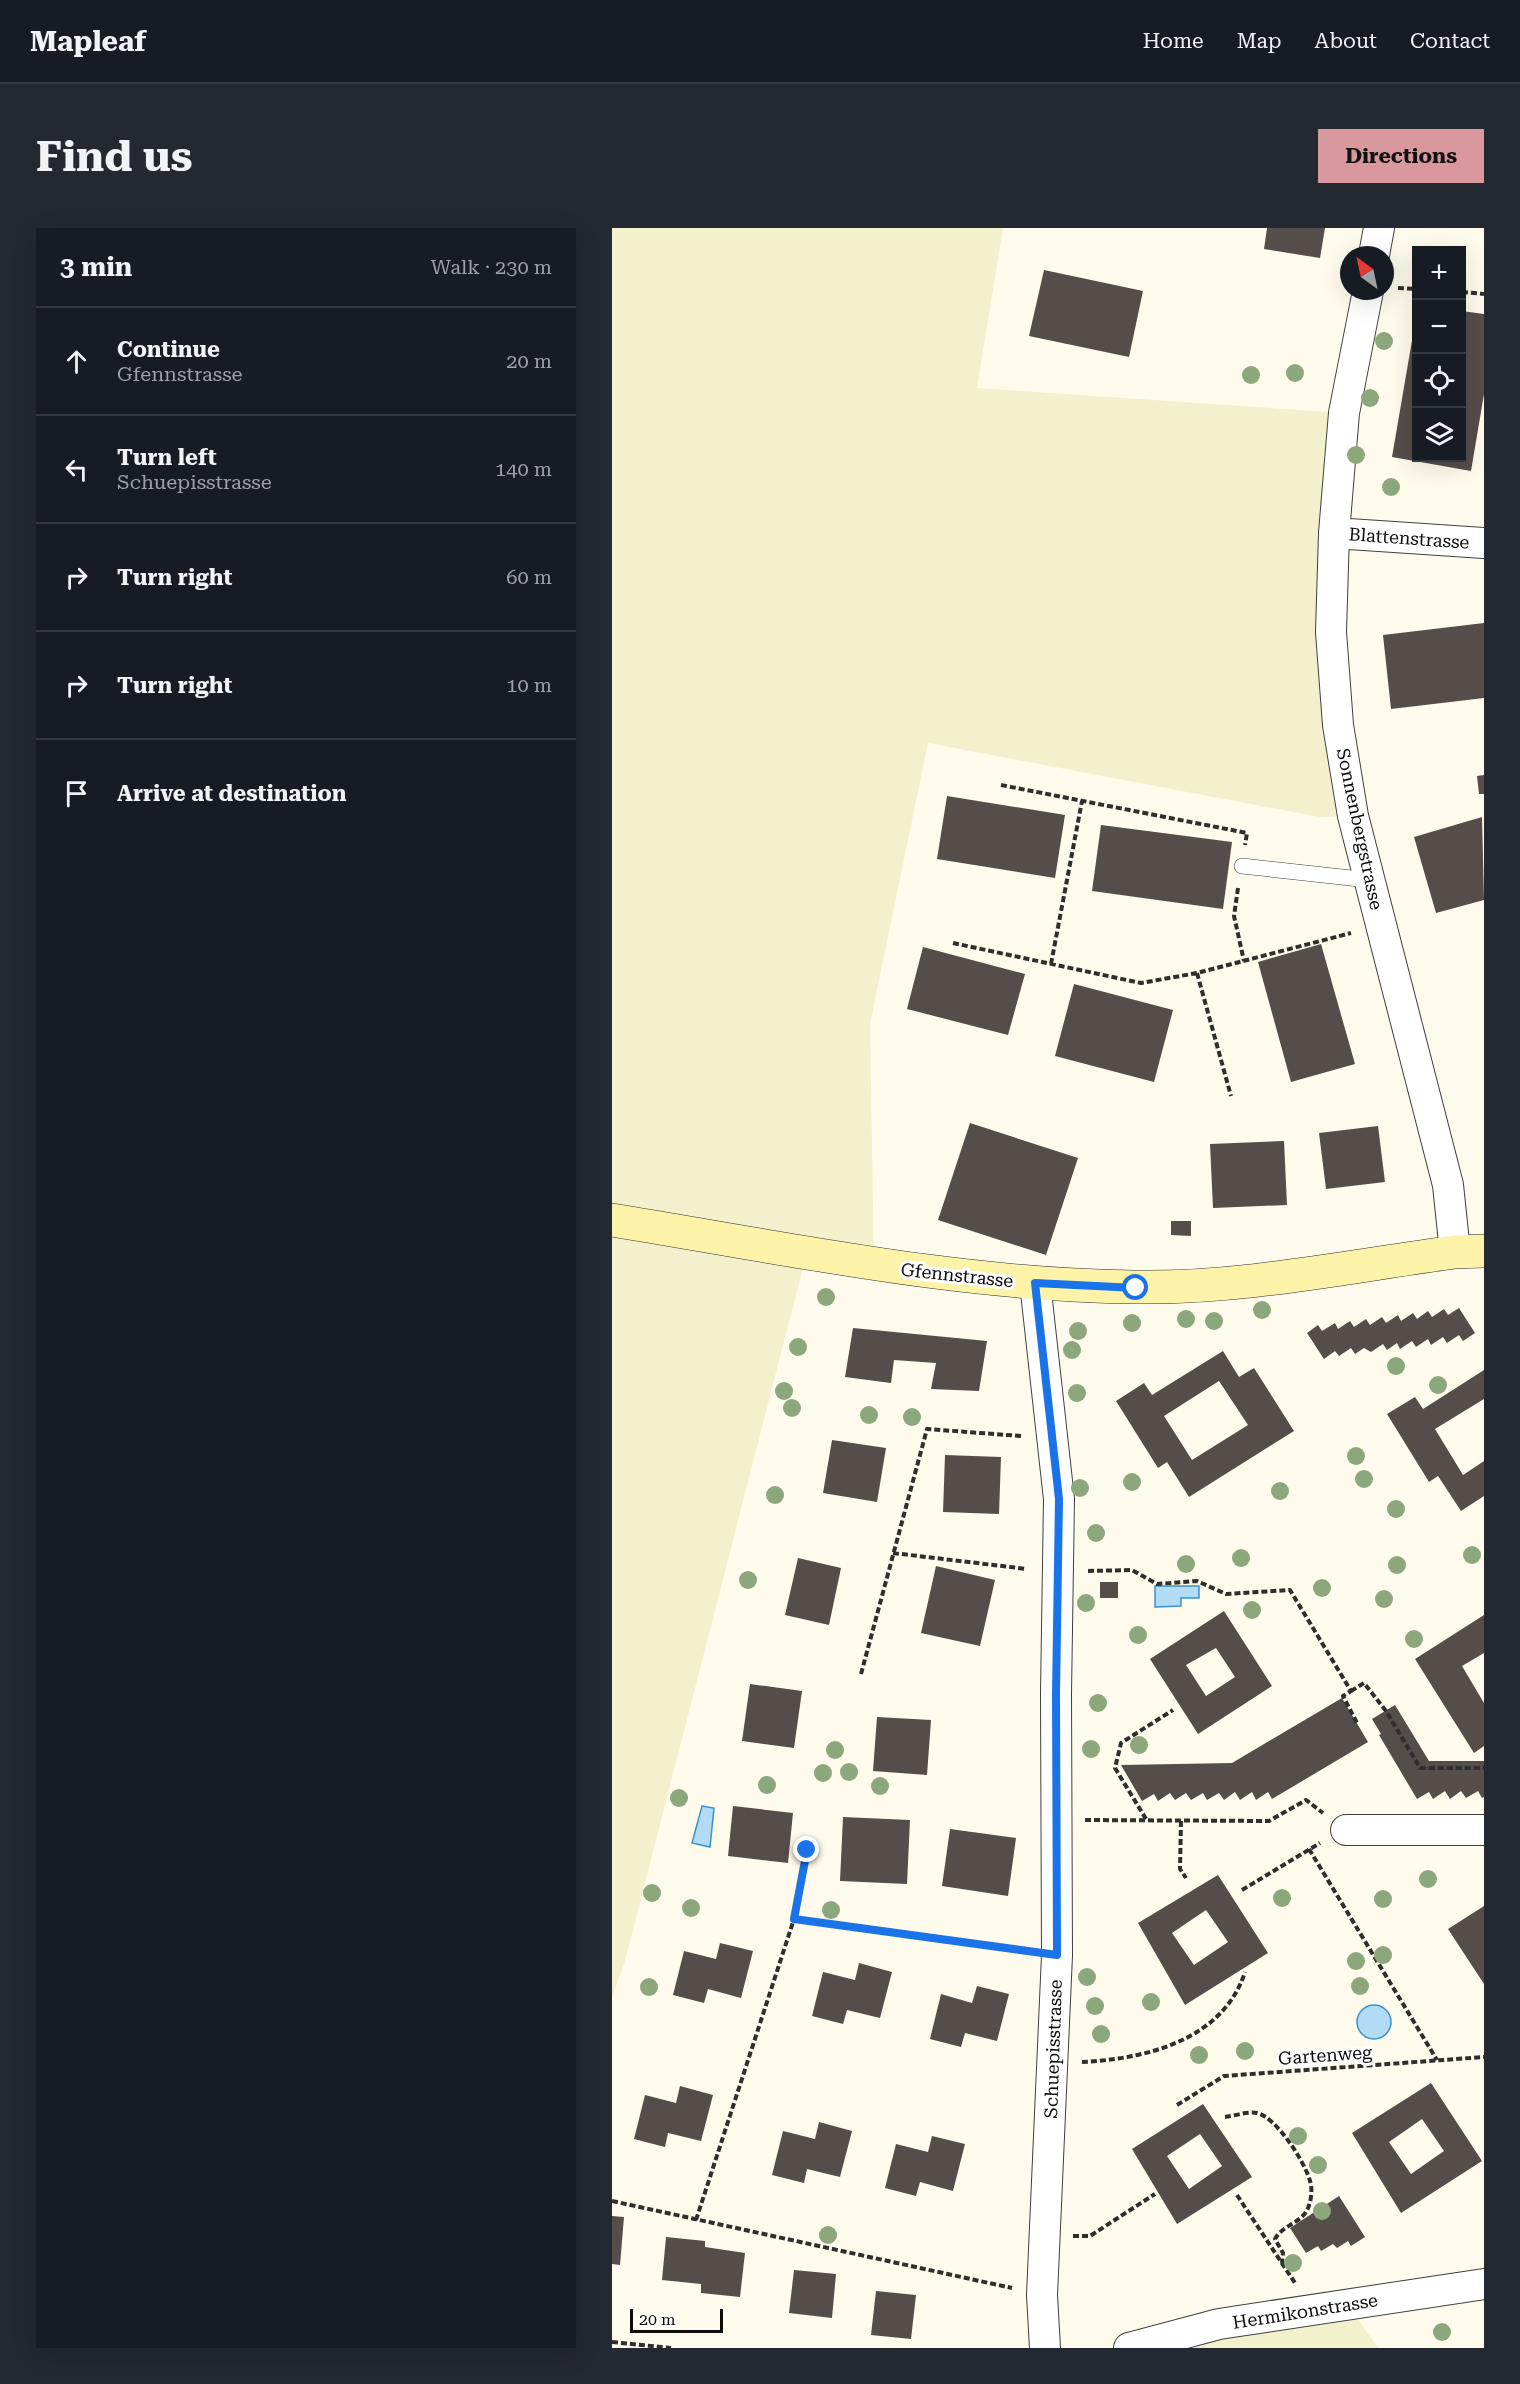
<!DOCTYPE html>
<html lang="en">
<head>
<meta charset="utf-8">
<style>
	:root { --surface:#171b24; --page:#242831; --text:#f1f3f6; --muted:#9ea1a6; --line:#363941; --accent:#d8989d }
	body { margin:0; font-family:"Roboto Serif",serif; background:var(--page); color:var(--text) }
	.controls { position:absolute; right:18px; top:18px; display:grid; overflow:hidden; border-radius:0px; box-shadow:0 6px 24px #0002 }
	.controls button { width:54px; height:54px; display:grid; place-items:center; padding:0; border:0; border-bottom:2px solid var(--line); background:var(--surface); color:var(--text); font:30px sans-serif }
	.compass { position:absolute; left:728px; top:18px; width:54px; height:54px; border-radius:50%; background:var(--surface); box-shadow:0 6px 24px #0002; rotate:327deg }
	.scale { position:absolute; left:18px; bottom:15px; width:93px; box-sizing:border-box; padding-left:6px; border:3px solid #0c0c0c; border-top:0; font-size:16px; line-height:21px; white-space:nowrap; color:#0c0c0c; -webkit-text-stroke:4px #fff; paint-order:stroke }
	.stop { position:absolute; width:18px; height:18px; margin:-14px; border:4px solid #1a73e8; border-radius:50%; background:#fff }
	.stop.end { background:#1a73e8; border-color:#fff; box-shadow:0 2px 6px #0008 }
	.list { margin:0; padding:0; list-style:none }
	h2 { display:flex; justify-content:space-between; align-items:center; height:78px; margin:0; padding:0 24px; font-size:26px }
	h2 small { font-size:20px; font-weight:400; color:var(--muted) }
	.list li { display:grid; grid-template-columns:39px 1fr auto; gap:18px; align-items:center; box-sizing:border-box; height:108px; padding:0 24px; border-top:2px solid var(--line) }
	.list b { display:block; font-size:22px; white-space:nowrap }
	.list p { margin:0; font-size:20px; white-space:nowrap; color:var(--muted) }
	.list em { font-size:20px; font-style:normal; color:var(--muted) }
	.icon { flex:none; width:33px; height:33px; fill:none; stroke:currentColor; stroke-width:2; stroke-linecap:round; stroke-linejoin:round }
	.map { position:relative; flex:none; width:872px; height:2120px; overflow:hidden; border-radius:0px }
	header { display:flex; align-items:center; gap:36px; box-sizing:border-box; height:84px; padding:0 30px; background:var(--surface); border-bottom:2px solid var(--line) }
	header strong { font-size:28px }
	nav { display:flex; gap:33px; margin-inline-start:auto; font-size:21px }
	.intro { display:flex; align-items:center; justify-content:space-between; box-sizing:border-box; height:144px; padding:0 36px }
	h1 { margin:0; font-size:42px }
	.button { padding:15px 27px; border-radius:0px; background:var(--accent); color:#111; font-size:21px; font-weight:700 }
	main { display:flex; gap:36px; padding:0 36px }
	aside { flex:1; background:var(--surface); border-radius:0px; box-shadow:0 6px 24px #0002 }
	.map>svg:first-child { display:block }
	.farmland { fill:#f3f0cd }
	.water { fill:#b2dcf5; stroke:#3b92ca; stroke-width:1.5 }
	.building { fill:#554d49; fill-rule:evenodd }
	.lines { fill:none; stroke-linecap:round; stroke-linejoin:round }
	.lane-casing { stroke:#3f3f3f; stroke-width:16 }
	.street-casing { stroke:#3f3f3f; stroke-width:32 }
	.secondary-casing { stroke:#2e2e2e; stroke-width:34 }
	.path { stroke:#2e2e2e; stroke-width:4; stroke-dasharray:6 3; stroke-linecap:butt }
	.lane { stroke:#fff; stroke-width:15 }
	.street { stroke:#fff; stroke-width:30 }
	.secondary { stroke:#fdf3a8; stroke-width:33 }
	.tree { fill:#8ca77b }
	.route { stroke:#1a73e8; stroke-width:8 }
	.labels { text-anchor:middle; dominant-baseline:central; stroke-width:6; stroke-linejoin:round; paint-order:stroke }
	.street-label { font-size:18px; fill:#0c0c0c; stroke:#fff }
</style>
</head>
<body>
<header>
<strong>Mapleaf</strong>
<nav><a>Home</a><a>Map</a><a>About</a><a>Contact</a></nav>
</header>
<div class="intro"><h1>Find us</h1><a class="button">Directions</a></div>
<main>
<aside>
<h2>3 min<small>Walk · 230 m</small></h2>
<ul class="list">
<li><svg class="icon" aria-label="ahead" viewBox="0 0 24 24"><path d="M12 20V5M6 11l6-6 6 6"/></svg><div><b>Continue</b><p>Gfennstrasse</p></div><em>20 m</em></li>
<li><svg class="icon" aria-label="left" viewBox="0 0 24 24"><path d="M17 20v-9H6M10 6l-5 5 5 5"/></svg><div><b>Turn left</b><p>Schuepisstrasse</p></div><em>140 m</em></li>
<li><svg class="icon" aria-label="right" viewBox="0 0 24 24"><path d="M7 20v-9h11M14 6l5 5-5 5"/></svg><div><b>Turn right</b></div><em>60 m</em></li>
<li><svg class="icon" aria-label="right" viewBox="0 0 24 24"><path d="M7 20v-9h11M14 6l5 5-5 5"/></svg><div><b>Turn right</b></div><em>10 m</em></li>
<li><svg class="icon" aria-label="arrive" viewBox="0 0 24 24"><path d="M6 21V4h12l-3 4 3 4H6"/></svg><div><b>Arrive at destination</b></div></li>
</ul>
</aside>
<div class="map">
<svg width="872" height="2120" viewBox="0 0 872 2120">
	<rect width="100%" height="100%" fill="#fffbec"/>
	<path class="farmland" d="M 0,0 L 391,0 L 365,160 L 732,185 L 722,305 L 741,588 L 708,589 L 316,515 L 258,796 L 262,1037 L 195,1024 L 13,1733 L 0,1769 Z
		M 735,2075 L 766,2120 L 517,2120 Z"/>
	<path class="water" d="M 543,1358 L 587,1358 L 587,1370 L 569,1370 L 569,1378 L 543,1379 Z
		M 90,1578 L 102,1580 L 98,1619 L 80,1615 Z
		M745 1794a17 17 0 1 1 34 0a17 17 0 1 1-34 0Z"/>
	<path class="building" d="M 655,0 L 713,0 L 708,30 L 652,21 Z
		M 432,42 L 531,63 L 517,129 L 417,108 Z
		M 850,83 L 872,86 L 872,166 L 859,243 L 780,229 L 803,95 L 804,230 L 850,230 Z
		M 872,395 L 872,470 L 779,481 L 771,407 Z
		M 872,547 L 872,566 L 867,566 L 865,548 Z
		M 335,568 L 453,587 L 443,650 L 325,631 Z
		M 870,589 L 872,672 L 824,685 L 802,609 Z
		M 489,597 L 620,614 L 611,681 L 480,663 Z
		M 709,716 L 743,836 L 679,854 L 646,734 Z
		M 311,719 L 413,746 L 396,807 L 295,781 Z
		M 462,756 L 561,782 L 542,854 L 443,828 Z
		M 358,895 L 466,930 L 434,1027 L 326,992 Z
		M 766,898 L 773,954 L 714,961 L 707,905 Z
		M 672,913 L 675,977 L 601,980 L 598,916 Z
		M 559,993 L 579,993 L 579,1008 L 559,1007 Z
		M 847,1080 L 863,1105 L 851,1113 L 847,1107 L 835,1115 L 831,1109 L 819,1117 L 816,1111 L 804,1119 L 800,1113 L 788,1121 L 785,1115 L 775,1122 L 771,1116 L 759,1124 L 752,1120 L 743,1126 L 739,1120 L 727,1128 L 723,1123 L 712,1131 L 695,1105 L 706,1097 L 710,1103 L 723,1095 L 726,1101 L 738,1093 L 742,1099 L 754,1091 L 758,1097 L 770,1089 L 774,1095 L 786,1087 L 789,1093 L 801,1085 L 805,1091 L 816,1083 L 820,1089 L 832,1081 L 836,1087 Z
		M 241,1100 L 375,1113 L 367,1163 L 319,1161 L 324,1135 L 282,1132 L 279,1155 L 233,1149 Z
		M 611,1123 L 627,1149 L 642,1140 L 682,1203 L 577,1269 L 555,1234 L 546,1240 L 504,1173 L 532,1155 L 540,1167 ZM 607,1153 L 636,1197 L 580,1232 L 552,1188 Z
		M 872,1142 L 872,1171 L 823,1201 L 851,1247 L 872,1233 L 872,1268 L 849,1283 L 826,1248 L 817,1254 L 775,1186 L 803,1169 L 811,1181 Z
		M 220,1212 L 274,1220 L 265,1274 L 211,1265 Z
		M 333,1227 L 389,1229 L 387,1286 L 331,1284 Z
		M 186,1330 L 229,1340 L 217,1397 L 173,1387 Z
		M 324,1338 L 383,1352 L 368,1418 L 309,1405 Z
		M 488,1354 L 506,1354 L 506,1370 L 488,1370 Z
		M 612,1383 L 660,1458 L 586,1506 L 538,1431 ZM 604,1420 L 623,1449 L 594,1468 L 574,1437 Z
		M 872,1387 L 872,1425 L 850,1438 L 872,1475 L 872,1518 L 862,1525 L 803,1431 Z
		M 138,1456 L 190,1463 L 182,1520 L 130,1513 Z
		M 730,1470 L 756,1514 L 660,1571 L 656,1564 L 644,1572 L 640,1564 L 628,1572 L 623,1564 L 612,1572 L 607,1565 L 595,1572 L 591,1565 L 579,1572 L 574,1565 L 563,1572 L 558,1565 L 546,1573 L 542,1566 L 530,1573 L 509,1537 L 620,1535 Z
		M 783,1477 L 817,1533 L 872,1533 L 872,1569 L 870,1570 L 866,1563 L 854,1570 L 849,1563 L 838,1571 L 833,1563 L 821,1571 L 817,1564 L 805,1571 L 767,1507 L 769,1506 L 760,1491 Z
		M 265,1489 L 319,1492 L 315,1547 L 261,1543 Z
		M 121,1578 L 181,1585 L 176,1635 L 116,1628 Z
		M 231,1589 L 298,1592 L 295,1656 L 228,1653 Z
		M 338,1601 L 404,1610 L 396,1668 L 330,1658 Z
		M 606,1647 L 656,1725 L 573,1777 L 526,1695 ZM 594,1682 L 616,1714 L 582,1737 L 560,1705 Z
		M 872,1678 L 872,1756 L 836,1701 Z
		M 108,1715 L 141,1723 L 129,1770 L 96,1761 L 92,1775 L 61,1767 L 72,1723 L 104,1731 Z
		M 247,1735 L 280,1744 L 268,1790 L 235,1782 L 231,1796 L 200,1788 L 211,1744 L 243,1752 Z
		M 365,1758 L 397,1766 L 385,1813 L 353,1805 L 349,1819 L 318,1811 L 329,1766 L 360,1775 Z
		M 819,1855 L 870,1933 L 789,1985 L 740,1905 ZM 810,1891 L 832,1923 L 799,1946 L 777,1914 Z
		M 68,1858 L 101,1867 L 89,1913 L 56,1905 L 53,1919 L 22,1911 L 33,1867 L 64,1875 Z
		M 591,1876 L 640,1949 L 565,1996 L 520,1921 ZM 588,1906 L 610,1938 L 577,1961 L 555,1928 Z
		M 207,1894 L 240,1903 L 228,1949 L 195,1941 L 192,1955 L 160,1947 L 171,1903 L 203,1911 Z
		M 320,1908 L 353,1916 L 341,1963 L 308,1954 L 304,1968 L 273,1960 L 284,1916 L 316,1924 Z
		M 727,1968 L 753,2009 L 739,2018 L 736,2013 L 725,2020 L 721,2016 L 709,2023 L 706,2018 L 694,2025 L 678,2000 Z
		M 0,1988 L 12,1989 L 8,2037 L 0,2036 Z
		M 54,2009 L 93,2013 L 93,2019 L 133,2025 L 128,2069 L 89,2065 L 89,2056 L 50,2052 Z
		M 182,2042 L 224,2046 L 220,2090 L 177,2085 Z
		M 264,2063 L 304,2067 L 299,2111 L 259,2107 Z"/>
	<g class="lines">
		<g class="lane-casing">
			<path id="lane" d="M 630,638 L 757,652"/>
		</g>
		<g class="street-casing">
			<path id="street" d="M 762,27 L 767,0
				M 756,63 L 732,185 L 722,305 L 719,404 L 726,497 L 741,588 L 836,957 L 843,1024
				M 722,305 L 872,315
				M 423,1055 L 447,1271 L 444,1466 L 445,1727 L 430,2067 L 433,2120
				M 734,1602 L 872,1602
				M 517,2120 L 607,2096 L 872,2056"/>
		</g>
		<g class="secondary-casing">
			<path id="secondary" d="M 0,992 C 173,1020 346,1057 522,1059 C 629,1061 738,1038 843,1024 L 872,1023"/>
		</g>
		<path class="path" d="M 786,60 L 804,61
			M 850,64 L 872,66
			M 389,557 L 635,605 L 633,617
			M 626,660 L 622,688 L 632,733
			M 341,715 L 529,755 L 585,745 L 739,705
			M 439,736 L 470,573
			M 585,745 L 619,868
			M 281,1325 L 415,1341
			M 476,1343 L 520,1342 L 545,1356 L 585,1353 L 614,1366 L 678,1362 L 739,1463 L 731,1468 L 745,1495
			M 249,1446 L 315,1201 L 409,1208
			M 739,1463 L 752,1455 L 774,1483 L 808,1540 L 872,1540
			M 534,1591 L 503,1540 L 509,1515 L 561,1482
			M 473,1592 L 657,1593 L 694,1572 L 711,1585
			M 569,1593 L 568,1641 L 574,1650
			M 697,1621 L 825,1832
			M 630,1662 L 708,1615
			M 182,1691 L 416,1723
			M 470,1834 C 534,1831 611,1812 633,1744
			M 565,1877 L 612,1848 L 872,1829
			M 613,1889 C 622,1888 636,1883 645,1885 C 664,1889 693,1934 698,1953 C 701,1962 699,1976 694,1984 C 686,1996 670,1998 663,2011 L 671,2025 L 670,2035
			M 625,1967 L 683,2055
			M 0,1973 L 400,2060
			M 84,1992 L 182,1691 L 195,1622
			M 461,2008 L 478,2008 L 543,1966
			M 0,2114 L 59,2120"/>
		<use href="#lane" class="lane"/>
		<use href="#street" class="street"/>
		<use href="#secondary" class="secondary"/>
	</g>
	<g class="tree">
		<circle cx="772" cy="113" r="9"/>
		<circle cx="683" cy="145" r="9"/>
		<circle cx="639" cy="147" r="9"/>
		<circle cx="758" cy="170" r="9"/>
		<circle cx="744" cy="227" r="9"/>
		<circle cx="779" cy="259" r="9"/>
		<circle cx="214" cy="1069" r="9"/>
		<circle cx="650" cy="1082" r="9"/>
		<circle cx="574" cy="1091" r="9"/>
		<circle cx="602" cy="1093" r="9"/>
		<circle cx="520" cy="1095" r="9"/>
		<circle cx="466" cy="1103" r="9"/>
		<circle cx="186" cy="1119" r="9"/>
		<circle cx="460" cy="1122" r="9"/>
		<circle cx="784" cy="1138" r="9"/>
		<circle cx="826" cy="1157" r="9"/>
		<circle cx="172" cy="1163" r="9"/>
		<circle cx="465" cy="1165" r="9"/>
		<circle cx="180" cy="1180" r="9"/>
		<circle cx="257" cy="1187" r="9"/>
		<circle cx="300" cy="1189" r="9"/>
		<circle cx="744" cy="1228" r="9"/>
		<circle cx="752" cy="1251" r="9"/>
		<circle cx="520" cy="1254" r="9"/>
		<circle cx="468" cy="1260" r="9"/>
		<circle cx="668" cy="1263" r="9"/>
		<circle cx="163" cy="1267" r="9"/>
		<circle cx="784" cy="1281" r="9"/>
		<circle cx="484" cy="1305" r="9"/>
		<circle cx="860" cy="1327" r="9"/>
		<circle cx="629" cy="1330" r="9"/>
		<circle cx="574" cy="1336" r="9"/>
		<circle cx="785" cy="1337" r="9"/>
		<circle cx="136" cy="1352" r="9"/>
		<circle cx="710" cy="1360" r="9"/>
		<circle cx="772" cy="1371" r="9"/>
		<circle cx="474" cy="1375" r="9"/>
		<circle cx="640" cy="1382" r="9"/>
		<circle cx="526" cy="1407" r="9"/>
		<circle cx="802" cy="1411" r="9"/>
		<circle cx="486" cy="1475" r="9"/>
		<circle cx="527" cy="1517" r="9"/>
		<circle cx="479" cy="1521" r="9"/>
		<circle cx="223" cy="1522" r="9"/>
		<circle cx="237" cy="1544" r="9"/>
		<circle cx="211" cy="1545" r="9"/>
		<circle cx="155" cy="1557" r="9"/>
		<circle cx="268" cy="1558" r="9"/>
		<circle cx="67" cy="1570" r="9"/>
		<circle cx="816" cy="1651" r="9"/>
		<circle cx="40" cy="1665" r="9"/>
		<circle cx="670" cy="1670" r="9"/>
		<circle cx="771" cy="1671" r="9"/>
		<circle cx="79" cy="1680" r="9"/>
		<circle cx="219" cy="1682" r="9"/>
		<circle cx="771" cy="1727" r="9"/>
		<circle cx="744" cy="1733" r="9"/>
		<circle cx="475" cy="1749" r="9"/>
		<circle cx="748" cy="1758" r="9"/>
		<circle cx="37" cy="1759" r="9"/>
		<circle cx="539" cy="1774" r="9"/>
		<circle cx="483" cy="1778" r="9"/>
		<circle cx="489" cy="1806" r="9"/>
		<circle cx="633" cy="1823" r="9"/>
		<circle cx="587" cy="1827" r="9"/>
		<circle cx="686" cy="1908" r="9"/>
		<circle cx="706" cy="1937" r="9"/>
		<circle cx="710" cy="1983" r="9"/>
		<circle cx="216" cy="2007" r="9"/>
		<circle cx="681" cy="2035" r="9"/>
		<circle cx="830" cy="2104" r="9"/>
	</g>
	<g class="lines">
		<path class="route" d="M 195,1622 L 182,1691 L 445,1727 L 444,1466 L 447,1271 L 423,1055 L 524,1060"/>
	</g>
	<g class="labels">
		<g class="street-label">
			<text transform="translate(797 310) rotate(4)">Blattenstrasse</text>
			<text transform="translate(748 601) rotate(78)">Sonnenbergstrasse</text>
			<text transform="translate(345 1047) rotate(6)">Gfennstrasse</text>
			<text transform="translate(441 1821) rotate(-88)">Schuepisstrasse</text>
			<text transform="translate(713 1827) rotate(-4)">Gartenweg</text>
			<text transform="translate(693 2083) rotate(-9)">Hermikonstrasse</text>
		</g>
	</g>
</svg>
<div class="controls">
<button>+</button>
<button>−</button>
<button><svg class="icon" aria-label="locate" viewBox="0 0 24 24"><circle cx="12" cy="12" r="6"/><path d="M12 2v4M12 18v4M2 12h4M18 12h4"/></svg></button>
<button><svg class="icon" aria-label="layers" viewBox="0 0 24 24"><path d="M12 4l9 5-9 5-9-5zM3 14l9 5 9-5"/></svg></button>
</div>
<svg class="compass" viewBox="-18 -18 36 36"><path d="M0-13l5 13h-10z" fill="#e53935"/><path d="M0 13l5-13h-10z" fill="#9ea1a6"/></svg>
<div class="scale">20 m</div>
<div class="stop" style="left:524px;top:1060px"></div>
<div class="stop end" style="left:195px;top:1622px"></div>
</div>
</main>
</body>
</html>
